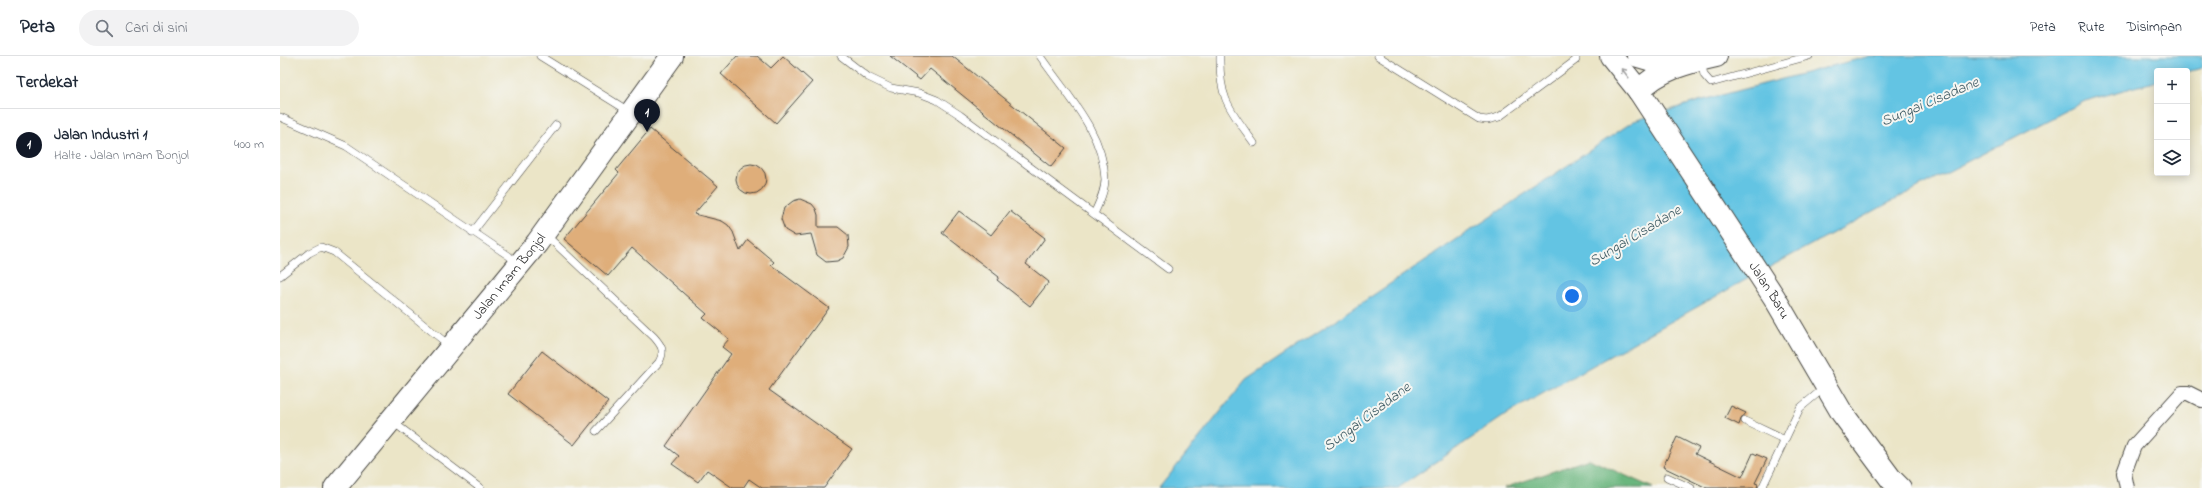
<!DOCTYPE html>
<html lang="id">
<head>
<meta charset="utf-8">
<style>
	:root { --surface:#fff; --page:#f2f2f3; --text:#1f2937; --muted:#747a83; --line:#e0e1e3; --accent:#111827 }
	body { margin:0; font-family:"Indie Flower",sans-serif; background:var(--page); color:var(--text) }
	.controls { position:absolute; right:12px; top:12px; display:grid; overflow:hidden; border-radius:4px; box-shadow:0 2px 10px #0003 }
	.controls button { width:36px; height:36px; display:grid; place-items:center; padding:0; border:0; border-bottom:1px solid var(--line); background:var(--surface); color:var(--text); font:20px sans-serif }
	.you { position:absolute; left:1292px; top:240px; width:14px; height:14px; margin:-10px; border:3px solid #fff; border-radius:50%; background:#1a73e8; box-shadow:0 0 0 6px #1a73e833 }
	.badge { display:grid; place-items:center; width:26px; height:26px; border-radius:50%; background:var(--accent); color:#fff; font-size:13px; font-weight:700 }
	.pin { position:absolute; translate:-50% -33px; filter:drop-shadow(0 1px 2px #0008) }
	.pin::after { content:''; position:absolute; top:21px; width:14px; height:12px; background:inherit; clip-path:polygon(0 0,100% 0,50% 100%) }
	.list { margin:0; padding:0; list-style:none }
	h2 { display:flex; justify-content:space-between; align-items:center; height:52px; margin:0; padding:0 16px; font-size:17px }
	h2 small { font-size:13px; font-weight:400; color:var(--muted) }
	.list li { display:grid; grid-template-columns:26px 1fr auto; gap:12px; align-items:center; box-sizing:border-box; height:72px; padding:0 16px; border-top:1px solid var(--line) }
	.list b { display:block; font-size:15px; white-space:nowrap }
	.list p { margin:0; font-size:13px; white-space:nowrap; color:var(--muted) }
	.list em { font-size:13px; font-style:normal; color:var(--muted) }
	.icon { flex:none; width:22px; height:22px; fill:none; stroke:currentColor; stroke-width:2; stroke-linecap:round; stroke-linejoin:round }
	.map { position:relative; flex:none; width:1922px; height:432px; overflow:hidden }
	header { display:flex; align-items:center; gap:24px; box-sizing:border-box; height:56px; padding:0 20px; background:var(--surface); border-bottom:1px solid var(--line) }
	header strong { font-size:19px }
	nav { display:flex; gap:22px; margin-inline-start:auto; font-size:14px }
	.search { width:280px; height:36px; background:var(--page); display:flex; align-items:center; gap:10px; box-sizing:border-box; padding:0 14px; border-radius:22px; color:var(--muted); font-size:15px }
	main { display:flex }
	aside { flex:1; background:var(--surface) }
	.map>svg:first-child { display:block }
	.forest { fill:#6ab67e; stroke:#4a7054 }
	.water { fill:#64c4e3; stroke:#487887 }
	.building { fill:#dfae7a }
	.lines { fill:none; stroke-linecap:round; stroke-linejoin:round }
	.service-casing { stroke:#484742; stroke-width:8 }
	.minor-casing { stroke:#484742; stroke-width:16 }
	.primary-casing { stroke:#484742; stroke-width:24 }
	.service { stroke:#fff; stroke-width:7 }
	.minor { stroke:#fff; stroke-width:14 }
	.primary { stroke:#fff; stroke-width:22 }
	.oneway { stroke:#a0a0a0 }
	.labels { text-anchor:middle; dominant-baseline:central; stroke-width:4; stroke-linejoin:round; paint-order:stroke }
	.street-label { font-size:14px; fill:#2b2b2b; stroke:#f6f6f2 }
	.water-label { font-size:15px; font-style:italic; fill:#3c5962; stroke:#f6f6f2 }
</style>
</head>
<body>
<header>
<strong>Peta</strong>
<div class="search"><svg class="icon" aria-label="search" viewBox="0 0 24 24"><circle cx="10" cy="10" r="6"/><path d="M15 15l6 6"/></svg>Cari di sini</div>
<nav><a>Peta</a><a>Rute</a><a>Disimpan</a></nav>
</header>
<main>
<aside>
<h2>Terdekat<small></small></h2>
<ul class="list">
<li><span class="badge">1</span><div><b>Jalan Industri 1</b><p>Halte · Jalan Imam Bonjol</p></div><em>400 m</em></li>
</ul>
</aside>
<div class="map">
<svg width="1922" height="432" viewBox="0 0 1922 432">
	<rect width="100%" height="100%" fill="#f6f6f2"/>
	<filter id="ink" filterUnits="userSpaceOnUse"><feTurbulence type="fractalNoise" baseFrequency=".025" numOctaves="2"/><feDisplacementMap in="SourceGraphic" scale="8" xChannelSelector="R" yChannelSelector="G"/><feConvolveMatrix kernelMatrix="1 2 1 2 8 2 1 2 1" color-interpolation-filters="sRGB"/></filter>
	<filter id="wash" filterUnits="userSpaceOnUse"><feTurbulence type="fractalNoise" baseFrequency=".012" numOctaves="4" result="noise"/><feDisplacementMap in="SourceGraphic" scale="16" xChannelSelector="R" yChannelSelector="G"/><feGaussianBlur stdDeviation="0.9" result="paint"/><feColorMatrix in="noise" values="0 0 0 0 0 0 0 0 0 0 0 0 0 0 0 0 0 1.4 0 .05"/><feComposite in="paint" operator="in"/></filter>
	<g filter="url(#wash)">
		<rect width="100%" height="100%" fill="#ebe5c7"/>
		<path class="forest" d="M 1309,403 L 1373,432 L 1224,432 Z"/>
		<path class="water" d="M 1590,0 L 1922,0 L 1922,12 L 1907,16 L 1877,15 L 1877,25 L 1805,45 L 1646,127 L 1458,228 L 1230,356 L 1118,432 L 879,432 L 966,324 L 1354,65 L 1419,45 Z"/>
		<g id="blocks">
			<path class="building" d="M 457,0 L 477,0 L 491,12 L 503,0 L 532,26 L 496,67 L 441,18 Z
				M 610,0 L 672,0 L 786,92 L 771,111 L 650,13 L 640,24 Z
				M 370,73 L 438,130 L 414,158 L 442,165 L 448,169 L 453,176 L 460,195 L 468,184 L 494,206 L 491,209 L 549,252 L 489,334 L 572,393 L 544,432 L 482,432 L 469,423 L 463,432 L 453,432 L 427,414 L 418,426 L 392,408 L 399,400 L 386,390 L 451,298 L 442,291 L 449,283 L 423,262 L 427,258 L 352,192 L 328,220 L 284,183 L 339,117 L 336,114 Z
				M456 123a15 15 0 1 1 30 0a15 15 0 1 1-30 0Z
				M 520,143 L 532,148 L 536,153 L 538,159 L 538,171 L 558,171 L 568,179 L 569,191 L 563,202 L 557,205 L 546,206 L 537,199 L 531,178 L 515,180 L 505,174 L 501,163 L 504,152 L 513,145 Z
				M 679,155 L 711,179 L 730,155 L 765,182 L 746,208 L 769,226 L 750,250 L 717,224 L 719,221 L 662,177 Z
				M 262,295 L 328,346 L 294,389 L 228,338 Z
				M 1451,350 L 1466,357 L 1461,363 L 1459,369 L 1445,362 Z
				M 1397,381 L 1419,392 L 1415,398 L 1462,421 L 1473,397 L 1487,403 L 1475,427 L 1478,428 L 1477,432 L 1427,432 L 1383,411 Z"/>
		</g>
	</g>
	<g filter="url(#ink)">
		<use href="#blocks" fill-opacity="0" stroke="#484742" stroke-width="1"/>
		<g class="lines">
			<g class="service-casing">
				<path id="service" d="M 260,0 L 350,56
					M 561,0 L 588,21 L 611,32 L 639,37 L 657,44 L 680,59 L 888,213
					M 760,0 C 786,38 823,75 825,123 C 825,135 819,147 814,158
					M 940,0 C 939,44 950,53 974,87
					M 1098,0 L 1199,63 L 1207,64 L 1219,61 L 1296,4 L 1296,0
					M 1421,5 L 1424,19 L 1431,27 L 1529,0
					M 0,61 L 66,90 L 229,200 L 237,208
					M 192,177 L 276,69
					M 266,179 L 374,281 C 382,290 385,295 379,306 L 316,375
					M 0,220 L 29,197 L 41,191 L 54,196 L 170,290
					M 1465,365 L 1505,384
					M 113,366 L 200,432
					M 1387,421 L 1411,432
					M 1482,432 L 1520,352 L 1544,332"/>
			</g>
			<g class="minor-casing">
				<path id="minor" d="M 1847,432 L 1844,417 L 1854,390 L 1902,337 L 1908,337 L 1922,344"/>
			</g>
			<g class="primary-casing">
				<g id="primary">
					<path id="s1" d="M 1331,0 L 1359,35 L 1494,241 L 1562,357 L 1611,423 L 1620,432"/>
					<path d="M 1358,0 L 1375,5 L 1403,7"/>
					<path d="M 1359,35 C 1377,14 1409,6 1436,0"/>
					<path id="s2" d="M 55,432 L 257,187 L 392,0"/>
				</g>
			</g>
			<use href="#service" class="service"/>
			<use href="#minor" class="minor"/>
			<use href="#primary" class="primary"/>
		</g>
		<defs><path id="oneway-shaft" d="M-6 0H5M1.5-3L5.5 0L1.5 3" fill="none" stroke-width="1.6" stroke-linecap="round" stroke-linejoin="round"/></defs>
		<use class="oneway" href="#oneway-shaft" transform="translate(1345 17) rotate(-129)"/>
	</g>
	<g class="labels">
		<g class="street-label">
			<text stroke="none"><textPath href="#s2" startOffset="274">Jalan Imam Bonjol</textPath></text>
			<text stroke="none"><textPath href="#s1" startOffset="283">Jalan Baru</textPath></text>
		</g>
		<g class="water-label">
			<text transform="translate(1650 46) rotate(-23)">Sungai Cisadane</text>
			<text transform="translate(1355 180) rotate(-31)">Sungai Cisadane</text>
			<text transform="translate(1087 361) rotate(-37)">Sungai Cisadane</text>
		</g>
	</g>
</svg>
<div class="controls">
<button>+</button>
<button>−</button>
<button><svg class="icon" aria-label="layers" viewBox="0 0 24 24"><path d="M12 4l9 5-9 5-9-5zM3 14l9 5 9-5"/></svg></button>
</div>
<div class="you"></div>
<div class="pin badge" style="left:367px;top:76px">1</div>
</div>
</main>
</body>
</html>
